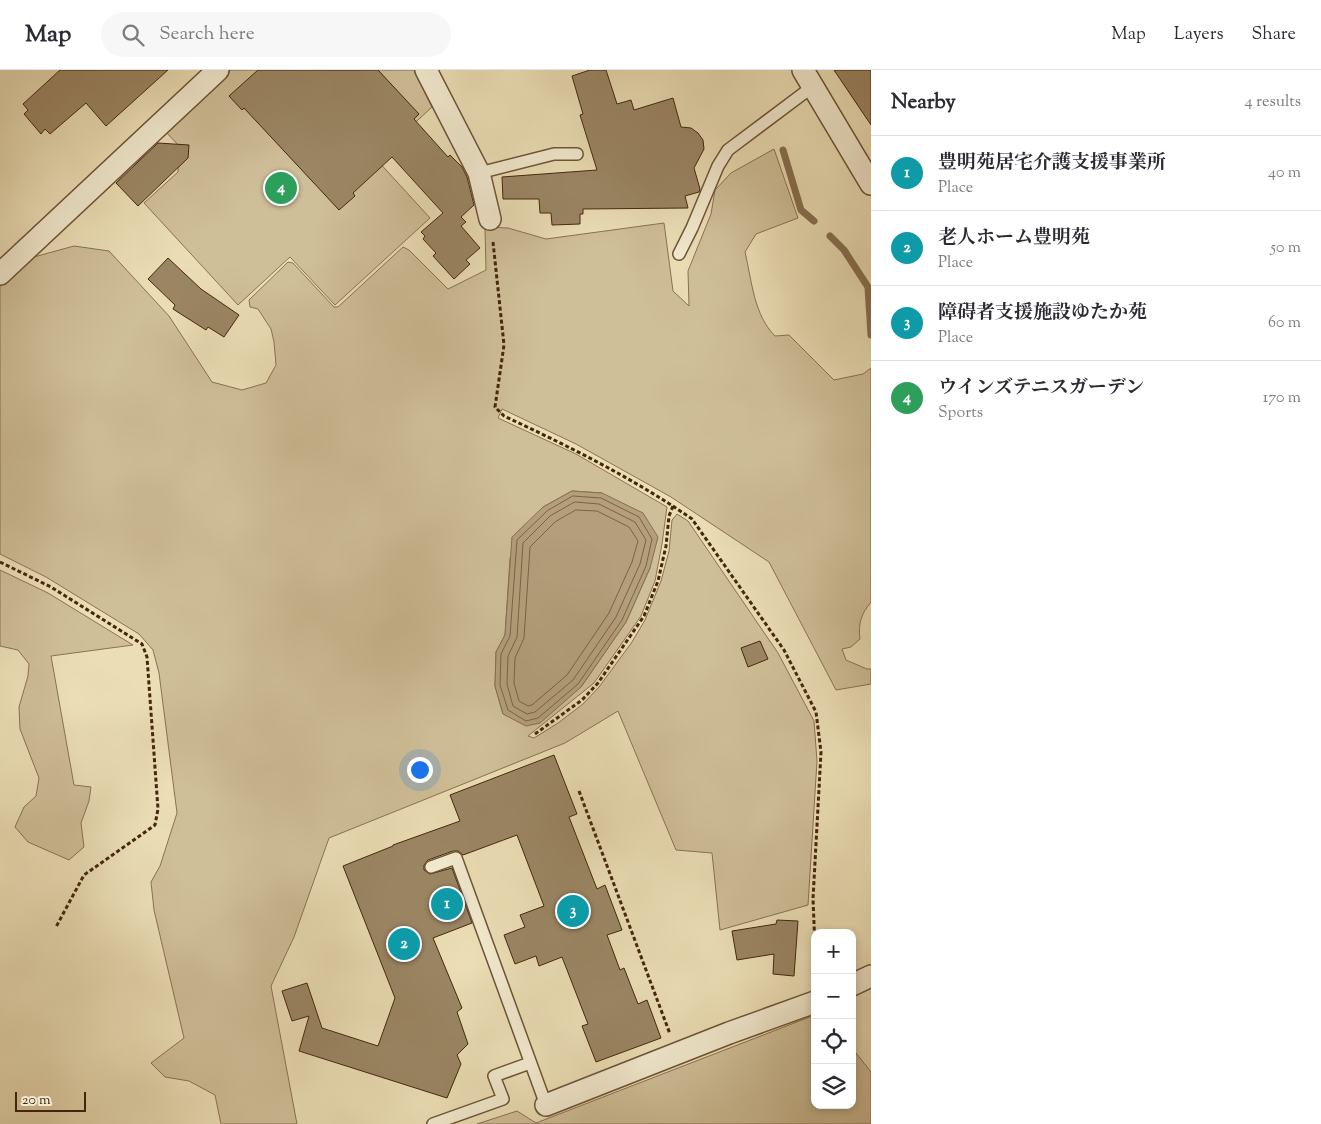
<!DOCTYPE html>
<html lang="en">
<head>
<meta charset="utf-8">
<style>
	:root { --surface:#fff; --page:#f7f7f7; --text:#2b2b33; --muted:#7c7c81; --line:#e1e1e2; --accent:#1a73e8 }
	body { margin:0; font-family:"Sorts Mill Goudy","Noto Serif JP",serif; background:var(--page); color:var(--text) }
	.controls { position:absolute; right:15px; bottom:15px; display:grid; overflow:hidden; border-radius:10px; box-shadow:0 2px 8px #0003 }
	.controls button { width:45px; height:45px; display:grid; place-items:center; padding:0; border:0; border-bottom:1px solid var(--line); background:var(--surface); color:var(--text); font:25px sans-serif }
	.scale { position:absolute; left:15px; bottom:12px; width:71px; box-sizing:border-box; padding-left:5px; border:2px solid #45260d; border-top:0; font-size:14px; line-height:18px; white-space:nowrap; color:#45260d; -webkit-text-stroke:4px #f2eacf; paint-order:stroke }
	.you { position:absolute; left:419px; top:699px; width:18px; height:18px; margin:-12px; border:4px solid #fff; border-radius:50%; background:#1a73e8; box-shadow:0 0 0 8px #1a73e833 }
	.badge { display:grid; place-items:center; width:32px; height:32px; border-radius:50%; background:var(--accent); color:#fff; font-size:16px; font-weight:700 }
	.pin { position:absolute; translate:-50% -50%; border:2px solid #fff; box-shadow:0 1px 5px #0006 }
	.list { margin:0; padding:0; list-style:none }
	h2 { display:flex; justify-content:space-between; align-items:center; height:65px; margin:0; padding:0 20px; font-size:21px }
	h2 small { font-size:16px; font-weight:400; color:var(--muted) }
	.list li { display:grid; grid-template-columns:32px 1fr auto; gap:15px; align-items:center; box-sizing:border-box; height:75px; padding:0 20px; border-top:1px solid var(--line) }
	.list b { display:block; font-size:19px; white-space:nowrap }
	.list p { margin:0; font-size:16px; white-space:nowrap; color:var(--muted) }
	.list em { font-size:16px; font-style:normal; color:var(--muted) }
	.icon { flex:none; width:28px; height:28px; fill:none; stroke:currentColor; stroke-width:2; stroke-linecap:round; stroke-linejoin:round }
	.map { position:relative; flex:none; width:871px; height:1054px; overflow:hidden }
	header { display:flex; align-items:center; gap:30px; box-sizing:border-box; height:70px; padding:0 25px; background:var(--surface); border-bottom:1px solid var(--line) }
	header strong { font-size:24px }
	nav { display:flex; gap:28px; margin-inline-start:auto; font-size:18px }
	.search { width:350px; height:45px; background:var(--page); display:flex; align-items:center; gap:12px; box-sizing:border-box; padding:0 18px; border-radius:28px; color:var(--muted); font-size:19px }
	main { display:flex }
	aside { flex:1; background:var(--surface) }
	.map>svg:first-child { display:block }
	.green { fill:#cfbf98; stroke:#8a7252; fill-rule:evenodd }
	.water { fill:#b39f7c; stroke:#876f50 }
	.lines { fill:none; stroke-linecap:round; stroke-linejoin:round }
	.shore { stroke:#7c6244; stroke-width:1 }
	.stream { stroke:#876f50; stroke-width:7 }
	.building { fill:#9b8664; stroke:#45260d }
	.service-casing { stroke:#6e5437; stroke-width:14 }
	.minor-casing { stroke:#6e5437; stroke-width:24 }
	.path { stroke:#45260d; stroke-width:3; stroke-dasharray:4 2.5; stroke-linecap:butt }
	.service { stroke:#f2eacf; stroke-width:11 }
	.minor { stroke:#f2eacf; stroke-width:21 }
</style>
</head>
<body>
<header>
<strong>Map</strong>
<div class="search"><svg class="icon" aria-label="search" viewBox="0 0 24 24"><circle cx="10" cy="10" r="6"/><path d="M15 15l6 6"/></svg>Search here</div>
<nav><a>Map</a><a>Layers</a><a>Share</a></nav>
</header>
<main>
<div class="map">
<svg width="871" height="1054" viewBox="0 0 871 1054">
	<rect width="100%" height="100%" fill="#ebdeb5"/>
	<filter id="stains"><feTurbulence type="fractalNoise" baseFrequency=".004" numOctaves="4"/><feColorMatrix values="0 0 0 0 .2 0 0 0 0 .09 0 0 0 0 .02 0 0 0 .5 -.17"/></filter>
	<radialGradient id="worn" r=".72"><stop offset=".6" stop-color="#630" stop-opacity="0"/><stop offset="1" stop-color="#630" stop-opacity=".3"/></radialGradient>
	<path class="green" d="M 231,0 L 414,0 L 432,37 L 376,89 L 430,148 L 335,235 L 290,187 L 238,235 L 144,133 L 178,102 L 179,76 L 165,61 Z
		M 774,79 L 798,148 L 756,164 L 745,182 C 752,212 754,245 775,266 L 789,265 L 834,310 L 863,304 L 871,298 L 871,532 C 861,544 858,554 860,569 L 851,577 L 842,579 L 846,590 L 867,599 L 871,599 L 871,614 L 836,620 L 769,492 L 671,427 L 576,374 L 502,339 L 498,348 L 576,384 L 667,437 L 662,474 L 655,511 L 641,546 L 594,613 L 528,666 L 534,668 L 558,653 L 583,634 L 599,617 L 632,572 L 645,550 L 661,511 L 669,481 L 672,450 L 677,444 L 688,451 L 778,583 L 814,651 L 817,691 L 808,835 L 720,860 L 712,783 L 676,780 L 618,641 L 565,673 L 329,768 L 294,867 L 271,916 L 297,1054 L 221,1054 L 215,1025 L 189,1011 L 165,1007 L 151,993 L 184,968 L 154,840 L 151,812 L 160,796 L 177,743 L 159,603 L 153,580 L 139,564 L 46,507 L 0,484 L 0,216 L 34,187 L 74,176 L 109,181 L 169,246 L 212,312 L 242,320 L 266,313 L 276,295 L 274,272 L 271,259 L 258,239 L 250,237 L 249,230 L 288,192 L 293,193 L 334,237 L 338,237 L 403,177 L 409,180 L 448,219 L 486,200 L 485,157 L 508,158 L 546,169 L 664,153 L 673,221 L 689,236 L 688,201 L 711,144 L 715,120 L 731,103 ZM 572,421 L 602,423 L 650,498 L 626,552 L 581,617 L 503,644 L 495,616 L 496,582 L 505,565 L 510,488 L 543,437 Z
		M 0,500 L 48,523 L 133,575 L 51,586 L 74,715 L 91,717 L 89,731 L 81,753 L 84,777 L 69,790 L 28,772 L 15,757 L 24,737 L 36,726 L 39,708 L 20,659 L 19,637 L 28,606 L 29,594 L 18,580 L 0,576 Z
		M 815,945 L 815,1035 L 852,1035 L 852,978 L 871,1002 L 871,1054 L 477,1054 L 517,1041 L 536,1053 Z"/>
	<path class="water" d="M 572,421 L 602,423 L 643,443 L 658,467 L 650,498 L 626,552 L 581,617 L 540,653 L 526,656 L 503,644 L 495,616 L 496,582 L 505,565 L 512,467 L 543,437 Z"/>
	<g class="lines">
		<path class="shore" d="M 573,426 L 601,428 L 639,447 L 652,469 L 646,496 L 622,550 L 578,614 L 538,648 L 526,651 L 508,640 L 500,615 L 501,584 L 510,566 L 517,470 L 547,441 Z
			M 575,432 L 599,434 L 635,452 L 646,470 L 640,494 L 616,547 L 573,610 L 535,642 L 527,644 L 513,636 L 507,614 L 508,586 L 517,567 L 523,473 L 550,446 Z
			M 576,440 L 597,441 L 629,457 L 638,471 L 632,492 L 609,543 L 567,605 L 532,635 L 528,636 L 519,631 L 514,613 L 515,588 L 524,568 L 530,477 L 555,452 Z"/>
		<path class="stream" d="M 783,80 L 801,140 L 814,151
			M 830,166 L 844,180 L 868,217 L 871,265"/>
	</g>
	<path class="building" d="M 60,0 L 168,0 L 106,56 L 86,33 L 50,64 L 45,59 L 41,64 L 24,44 L 28,40 L 23,34 Z
		M 258,0 L 378,0 L 419,44 L 414,49 L 448,87 L 450,85 L 462,97 L 467,107 L 474,135 L 461,147 L 466,152 L 461,156 L 480,178 L 466,190 L 470,194 L 454,209 L 433,186 L 436,183 L 423,169 L 425,166 L 421,162 L 443,143 L 392,87 L 353,123 L 355,126 L 339,140 L 244,38 L 242,40 L 229,26 Z
		M 590,0 L 606,0 L 617,34 L 631,30 L 634,40 L 673,28 L 681,57 L 691,58 L 698,63 L 703,70 L 704,79 L 694,98 L 700,119 L 699,122 L 685,126 L 688,138 L 583,139 L 583,144 L 580,144 L 580,154 L 552,155 L 551,143 L 540,143 L 539,129 L 503,129 L 502,107 L 597,100 L 580,45 L 583,44 L 572,6 Z
		M 834,0 L 871,0 L 871,55 Z
		M 158,73 L 189,75 L 188,88 L 138,136 L 116,113 Z
		M 168,188 L 201,219 L 239,245 L 224,267 L 208,257 L 206,260 L 173,239 L 175,235 L 148,209 Z
		M 760,571 L 768,589 L 748,597 L 741,578 Z
		M 554,685 L 577,744 L 569,747 L 597,819 L 605,815 L 622,860 L 607,865 L 620,900 L 624,898 L 638,934 L 647,930 L 661,968 L 596,992 L 582,956 L 588,954 L 562,887 L 539,896 L 536,886 L 515,894 L 504,865 L 525,857 L 520,845 L 544,836 L 517,765 L 463,785 L 458,781 L 453,781 L 428,790 L 424,795 L 424,800 L 430,804 L 452,798 L 472,853 L 433,868 L 462,938 L 457,942 L 468,974 L 457,985 L 461,994 L 447,1028 L 299,981 L 309,946 L 292,951 L 282,921 L 307,913 L 322,958 L 378,976 L 395,928 L 343,796 L 393,776 L 393,775 L 460,751 L 450,725 Z
		M 777,850 L 798,851 L 794,906 L 773,904 L 774,884 L 737,890 L 732,861 L 776,854 Z"/>
	<g class="lines">
		<g class="service-casing">
			<path id="service" d="M 479,103 L 554,84 L 577,84
				M 679,184 L 692,158 L 718,96 L 728,80 L 812,17
				M 431,797 L 456,788 L 546,1035
				M 433,1054 L 503,1029 L 494,1006 L 530,993"/>
		</g>
		<g class="minor-casing">
			<path id="minor" d="M 426,0 L 479,103 L 490,149
				M 803,0 L 871,114
				M 0,204 L 218,0
				M 852,915 L 871,906
				M 546,1035 L 729,963 L 815,932"/>
		</g>
		<path class="path" d="M 493,172 L 504,275 L 495,337 L 504,346 C 568,376 633,408 692,449 L 784,580 L 816,642 L 821,682 L 813,829 L 815,877
			M 0,492 L 51,517 L 142,574 L 147,587 L 158,739 L 155,755 L 84,805 L 56,857
			M 535,664 L 582,630 L 598,613 L 644,546 L 658,511 L 666,476 L 669,446 L 673,436
			M 579,721 L 670,964"/>
		<use href="#service" class="service"/>
		<use href="#minor" class="minor"/>
	</g>
	<rect width="100%" height="100%" filter="url(#stains)"/>
	<rect width="100%" height="100%" fill="url(#worn)"/>
</svg>
<div class="controls">
<button>+</button>
<button>−</button>
<button><svg class="icon" aria-label="locate" viewBox="0 0 24 24"><circle cx="12" cy="12" r="6"/><path d="M12 2v4M12 18v4M2 12h4M18 12h4"/></svg></button>
<button><svg class="icon" aria-label="layers" viewBox="0 0 24 24"><path d="M12 4l9 5-9 5-9-5zM3 14l9 5 9-5"/></svg></button>
</div>
<div class="scale">20 m</div>
<div class="you"></div>
<div class="pin badge" style="left:447px;top:834px;background:#0f9aa8">1</div>
<div class="pin badge" style="left:404px;top:874px;background:#0f9aa8">2</div>
<div class="pin badge" style="left:573px;top:841px;background:#0f9aa8">3</div>
<div class="pin badge" style="left:281px;top:118px;background:#2e9e5b">4</div>
</div>
<aside>
<h2>Nearby<small>4 results</small></h2>
<ul class="list">
<li><span class="badge" style="background:#0f9aa8">1</span><div><b>豊明苑居宅介護支援事業所</b><p>Place</p></div><em>40 m</em></li>
<li><span class="badge" style="background:#0f9aa8">2</span><div><b>老人ホーム豊明苑</b><p>Place</p></div><em>50 m</em></li>
<li><span class="badge" style="background:#0f9aa8">3</span><div><b>障碍者支援施設ゆたか苑</b><p>Place</p></div><em>60 m</em></li>
<li><span class="badge" style="background:#2e9e5b">4</span><div><b>ウインズテニスガーデン</b><p>Sports</p></div><em>170 m</em></li>
</ul>
</aside>
</main>
</body>
</html>
